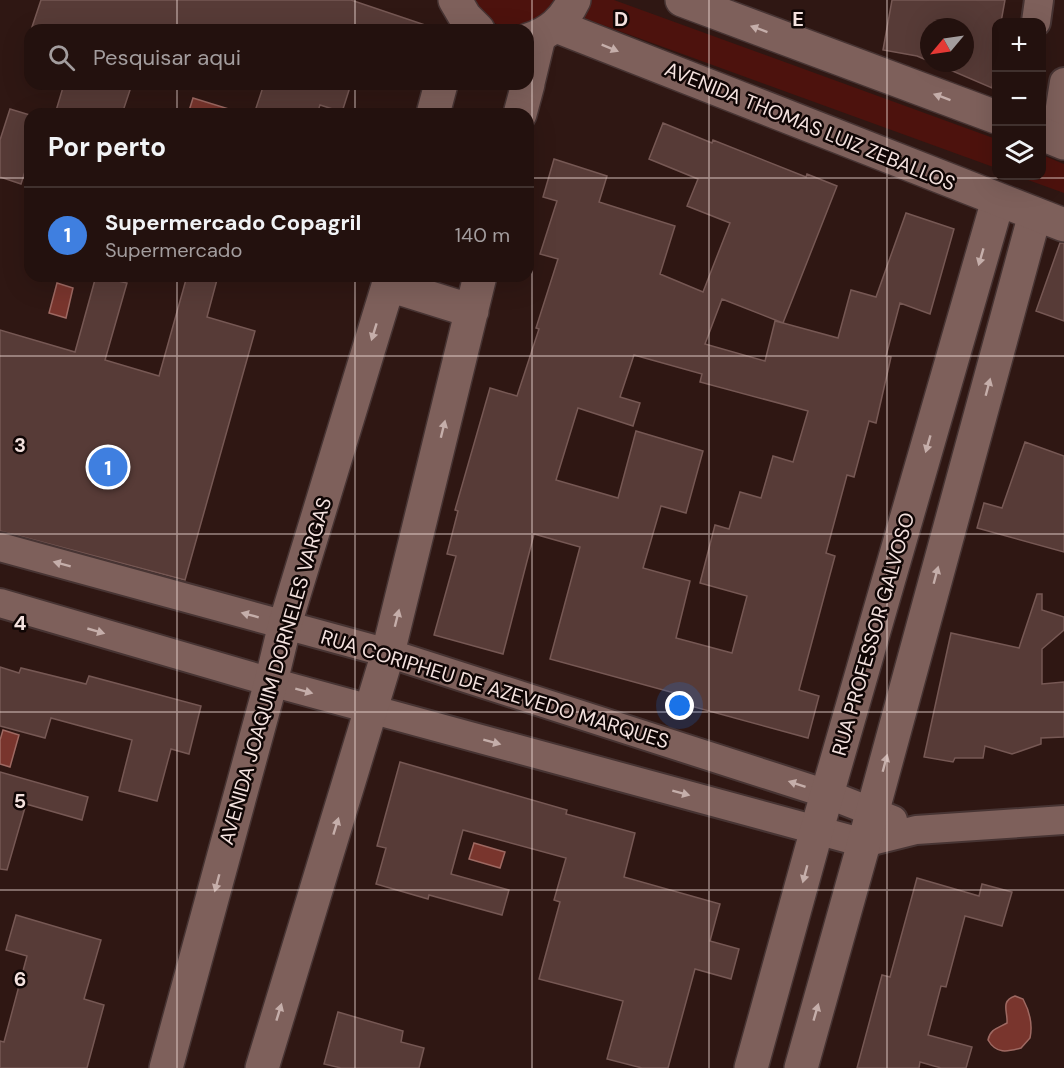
<!DOCTYPE html>
<html lang="pt">
<head>
<meta charset="utf-8">
<style>
	:root { --surface:#23110e; --page:#2f1f1c; --text:#f1f3f6; --muted:#a39d9e; --line:#40312e; --accent:#1a73e8 }
	body { margin:0; font-family:"DM Sans",sans-serif; background:var(--page); color:var(--text) }
	.controls { position:absolute; right:18px; top:18px; display:grid; overflow:hidden; border-radius:12px; box-shadow:0 6px 24px #0002 }
	.controls button { width:54px; height:54px; display:grid; place-items:center; padding:0; border:0; border-bottom:2px solid var(--line); background:var(--surface); color:var(--text); font:30px sans-serif }
	.compass { position:absolute; left:920px; top:18px; width:54px; height:54px; border-radius:50%; background:var(--surface); box-shadow:0 6px 24px #0002; rotate:241deg }
	.you { position:absolute; left:680px; top:706px; width:21px; height:21px; margin:-15px; border:4px solid #fff; border-radius:50%; background:#1a73e8; box-shadow:0 0 0 9px #1a73e833 }
	.badge { display:grid; place-items:center; width:39px; height:39px; border-radius:50%; background:var(--accent); color:#fff; font-size:20px; font-weight:700 }
	.pin { position:absolute; translate:-50% -50%; border:3px solid #fff; box-shadow:0 2px 6px #0006 }
	.list { margin:0; padding:0; list-style:none }
	h2 { display:flex; justify-content:space-between; align-items:center; height:78px; margin:0; padding:0 24px; font-size:26px }
	h2 small { font-size:20px; font-weight:400; color:var(--muted) }
	.list li { display:grid; grid-template-columns:39px 1fr auto; gap:18px; align-items:center; box-sizing:border-box; height:96px; padding:0 24px; border-top:2px solid var(--line) }
	.list b { display:block; font-size:22px; white-space:nowrap }
	.list p { margin:0; font-size:20px; white-space:nowrap; color:var(--muted) }
	.list em { font-size:20px; font-style:normal; color:var(--muted) }
	.icon { flex:none; width:33px; height:33px; fill:none; stroke:currentColor; stroke-width:2; stroke-linecap:round; stroke-linejoin:round }
	.map { position:relative; flex:none; width:1064px; height:1068px; overflow:hidden }
	.search { position:absolute; background:var(--surface); box-shadow:0 6px 24px #0002; left:24px; top:24px; width:510px; height:66px; display:flex; align-items:center; gap:15px; box-sizing:border-box; padding:0 21px; border-radius:18px; color:var(--muted); font-size:22px }
	.panel { position:absolute; background:var(--surface); box-shadow:0 6px 24px #0002; left:24px; top:108px; width:510px; height:174px; border-radius:18px }
	.map>svg:first-child { display:block }
	.green { fill:#4d120d }
	.water { fill:#79352d; stroke:#9e6962; stroke-width:1.5 }
	.building { fill:#573b37; stroke:#765854; stroke-width:1.5; fill-rule:evenodd }
	.lines { fill:none; stroke-linecap:round; stroke-linejoin:round }
	.minor-casing { stroke:#473433; stroke-width:32 }
	.tertiary-casing { stroke:#473433; stroke-width:36 }
	.secondary-casing { stroke:#473433; stroke-width:36 }
	.minor { stroke:#7e605b; stroke-width:28 }
	.tertiary { stroke:#7e605b; stroke-width:33 }
	.secondary { stroke:#7e605b; stroke-width:33 }
	.oneway { fill:#c5aeaa }
	.grid { fill:none; stroke:#f4e2df; stroke-width:1.5; stroke-opacity:0.55 }
	.labels { text-anchor:middle; dominant-baseline:central; stroke-width:5; stroke-linejoin:round; paint-order:stroke }
	.street-label { font-size:20px; fill:#f4e2df; stroke:#100605 }
	.grid-label { font-size:20px; text-anchor:middle; font-weight:bold; fill:#f4e2df; stroke:#100605; stroke-width:5; stroke-linejoin:round; paint-order:stroke }
</style>
</head>
<body>
<div class="map">
<svg width="1064" height="1068" viewBox="0 0 1064 1068">
	<rect width="100%" height="100%" fill="#2f1713"/>
	<path class="green" d="M 474,0 L 562,0 C 552,8 540,21 528,27 C 509,37 481,18 474,0 Z
		M 583,0 L 614,0 L 996,139 L 996,168 L 578,16 Z
		M 1042,155 L 1064,164 L 1064,193 L 1017,176 L 1042,176 Z"/>
	<path class="water" d="M 193,98 L 232,110 L 231,114 L 188,114 Z
		M 57,283 L 73,288 L 66,318 L 49,313 Z
		M 3,730 L 19,735 L 10,767 L 0,764 L 0,740 Z
		M 474,843 L 505,852 L 500,868 L 469,859 Z
		M 1015,996 L 1023,999 C 1030,1012 1033,1024 1030,1038 L 1021,1048 C 1007,1052 996,1054 988,1040 C 990,1029 998,1028 1007,1023 C 1008,1012 1000,1001 1015,996 Z"/>
	<path class="building" d="M 41,0 L 351,0 L 428,26 L 427,30 L 31,30 Z
		M 892,0 L 1005,0 L 1001,22 L 996,22 L 996,56 L 992,88 L 934,63 L 965,63 L 965,27 L 929,27 L 929,61 L 917,56 L 883,50 Z
		M 64,84 L 132,84 L 122,114 L 55,114 Z
		M 264,84 L 351,84 L 342,112 L 320,105 L 317,114 L 254,114 Z
		M 10,109 L 30,115 L 30,156 L 21,184 L 0,177 L 0,140 Z
		M 663,123 L 712,143 L 713,140 L 806,177 L 807,174 L 837,186 L 783,323 L 838,338 L 851,290 L 876,297 L 906,213 L 954,229 L 930,314 L 900,303 L 886,356 L 891,357 L 876,423 L 869,421 L 854,477 L 847,475 L 826,553 L 835,556 L 799,690 L 819,696 L 808,738 L 687,705 L 689,697 L 550,659 L 580,547 L 534,534 L 503,654 L 434,635 L 456,556 L 447,554 L 458,511 L 455,510 L 490,388 L 517,396 L 539,329 L 536,328 L 558,259 L 540,254 L 557,201 L 543,197 L 554,159 L 607,176 L 599,202 L 675,226 L 660,274 L 703,292 L 730,223 L 687,206 L 698,179 L 649,159 ZM 722,299 L 783,323 L 775,321 L 765,361 L 705,344 ZM 634,355 L 702,374 L 700,382 L 808,411 L 793,462 L 773,456 L 761,498 L 740,492 L 729,529 L 715,525 L 700,583 L 747,596 L 732,653 L 676,638 L 690,581 L 643,568 L 661,506 L 686,513 L 703,451 L 636,431 L 618,498 L 556,480 L 578,408 L 633,426 L 640,403 L 620,397 Z
		M 1060,243 L 1064,243 L 1064,321 L 1036,311 Z
		M 96,276 L 127,283 L 105,360 L 159,376 L 187,276 L 218,276 L 207,317 L 255,331 L 185,580 L 0,531 L 0,330 L 75,352 Z
		M 1025,442 L 1064,456 L 1064,552 L 977,528 L 984,503 L 1002,508 Z
		M 1037,594 L 1042,594 L 1042,610 L 1064,617 L 1064,630 L 1042,649 L 1042,684 L 1064,682 L 1064,737 L 1041,738 L 1041,744 L 1012,754 L 985,746 L 983,758 L 955,758 L 953,762 L 924,757 L 951,633 L 1019,648 Z
		M 0,667 L 19,673 L 21,668 L 86,684 L 89,676 L 201,706 L 189,754 L 171,749 L 157,801 L 119,791 L 132,740 L 51,718 L 45,738 L 0,726 Z
		M 400,762 L 567,810 L 566,814 L 635,833 L 624,877 L 720,904 L 710,941 L 739,949 L 731,979 L 695,969 L 668,1068 L 642,1068 L 607,1059 L 623,1001 L 539,979 L 560,902 L 554,900 L 566,858 L 463,830 L 451,874 L 509,890 L 502,915 L 429,895 L 428,899 L 376,884 L 386,848 L 377,846 Z
		M 0,772 L 88,797 L 82,820 L 26,804 L 7,870 L 0,869 Z
		M 917,878 L 979,896 L 982,884 L 1012,892 L 1002,926 L 965,916 L 946,987 L 941,986 L 928,1035 L 972,1047 L 966,1068 L 941,1068 L 920,1062 L 919,1068 L 857,1068 L 882,975 L 890,977 Z
		M 16,915 L 101,940 L 84,999 L 104,1005 L 87,1068 L 0,1068 L 0,1041 L 4,1042 L 27,956 L 6,950 Z
		M 338,1012 L 403,1031 L 401,1042 L 424,1048 L 419,1068 L 341,1068 L 324,1064 Z"/>
	<g class="lines">
		<g class="minor-casing">
			<path id="minor" d="M 1036,22 L 1039,0
				M 1055,139 L 1064,82
				M 0,547 L 388,653 L 827,794 L 893,820
				M 0,603 L 271,682 L 864,843 L 916,830 L 1064,820"/>
		</g>
		<g class="tertiary-casing">
			<path id="tertiary" d="M 528,83 L 539,37
				M 433,114 L 441,84
				M 520,114 L 528,84
				M 389,285 L 472,311
				M 166,1068 L 271,682 L 285,624 L 391,276
				M 262,1068 L 388,653 L 480,276
				M 751,1068 L 817,829 L 998,200
				M 801,1068 L 864,843 L 1035,214"/>
		</g>
		<g class="secondary-casing">
			<path id="secondary" d="M 455,0 L 465,17 L 478,30
				M 682,0 L 996,117
				M 556,26 L 1064,225
				M 528,40 C 550,33 564,21 574,0
				M 1042,134 L 1064,143"/>
		</g>
		<use href="#minor" class="minor"/>
		<use href="#tertiary" class="tertiary"/>
		<use href="#secondary" class="secondary"/>
	</g>
	<defs><path id="oneway-solid" d="M-6-.8H1V-3.2L6.5 0L1 3.2V.8H-6Z" transform="scale(1.5)"/></defs>
	<g class="oneway">
		<use href="#oneway-solid" transform="translate(759 29) rotate(-160)"/>
		<use href="#oneway-solid" transform="translate(610 48) rotate(22)"/>
		<use href="#oneway-solid" transform="translate(942 97) rotate(-160)"/>
		<use href="#oneway-solid" transform="translate(981 257) rotate(106)"/>
		<use href="#oneway-solid" transform="translate(374 332) rotate(107)"/>
		<use href="#oneway-solid" transform="translate(988 387) rotate(-75)"/>
		<use href="#oneway-solid" transform="translate(443 429) rotate(-76)"/>
		<use href="#oneway-solid" transform="translate(928 444) rotate(106)"/>
		<use href="#oneway-solid" transform="translate(62 564) rotate(-165)"/>
		<use href="#oneway-solid" transform="translate(936 575) rotate(-75)"/>
		<use href="#oneway-solid" transform="translate(250 615) rotate(-165)"/>
		<use href="#oneway-solid" transform="translate(397 618) rotate(-76)"/>
		<use href="#oneway-solid" transform="translate(96 631) rotate(16)"/>
		<use href="#oneway-solid" transform="translate(304 691) rotate(15)"/>
		<use href="#oneway-solid" transform="translate(492 742) rotate(15)"/>
		<use href="#oneway-solid" transform="translate(885 763) rotate(-75)"/>
		<use href="#oneway-solid" transform="translate(797 784) rotate(-162)"/>
		<use href="#oneway-solid" transform="translate(681 793) rotate(15)"/>
		<use href="#oneway-solid" transform="translate(336 826) rotate(-73)"/>
		<use href="#oneway-solid" transform="translate(805 874) rotate(105)"/>
		<use href="#oneway-solid" transform="translate(217 883) rotate(105)"/>
		<use href="#oneway-solid" transform="translate(279 1012) rotate(-73)"/>
		<use href="#oneway-solid" transform="translate(816 1012) rotate(-74)"/>
	</g>
	<path class="grid" d="M 177,0 L 177,30M 355,0 L 355,30M 532,0 L 532,1068M 709,0 L 709,1068M 887,0 L 887,1068M 177,84 L 177,114M 355,84 L 355,114M 0,178 L 30,178M 528,178 L 1064,178M 177,276 L 177,1068M 355,276 L 355,1068M 0,356 L 1064,356M 0,534 L 1064,534M 0,712 L 1064,712M 0,890 L 1064,890"/>
	<g class="labels">
		<g class="street-label">
			<text transform="translate(810 126) rotate(22)">AVENIDA THOMAS LUIZ ZEBALLOS</text>
			<text transform="translate(873 634) rotate(-74)">RUA PROFESSOR GALVOSO</text>
			<text transform="translate(275 671) rotate(-74)">AVENIDA JOAQUIM DORNELES VARGAS</text>
			<text transform="translate(495 689) rotate(17)">RUA CORIPHEU DE AZEVEDO MARQUES</text>
		</g>
	</g>
	<g class="grid-label">
		<text x="621" y="26">D</text>
		<text x="798" y="26">E</text>
		<text x="20" y="452">3</text>
		<text x="20" y="630">4</text>
		<text x="20" y="808">5</text>
		<text x="20" y="986">6</text>
	</g>
</svg>
<div class="controls">
<button>+</button>
<button>−</button>
<button><svg class="icon" aria-label="layers" viewBox="0 0 24 24"><path d="M12 4l9 5-9 5-9-5zM3 14l9 5 9-5"/></svg></button>
</div>
<svg class="compass" viewBox="-18 -18 36 36"><path d="M0-13l5 13h-10z" fill="#e53935"/><path d="M0 13l5-13h-10z" fill="#a39d9e"/></svg>
<div class="you"></div>
<div class="pin badge" style="left:108px;top:467px;background:#3f7fe0">1</div>
<div class="search"><svg class="icon" aria-label="search" viewBox="0 0 24 24"><circle cx="10" cy="10" r="6"/><path d="M15 15l6 6"/></svg>Pesquisar aqui</div>
<section class="panel">
<h2>Por perto<small></small></h2>
<ul class="list">
<li><span class="badge" style="background:#3f7fe0">1</span><div><b>Supermercado Copagril</b><p>Supermercado</p></div><em>140 m</em></li>
</ul>
</section>
</div>
</body>
</html>
